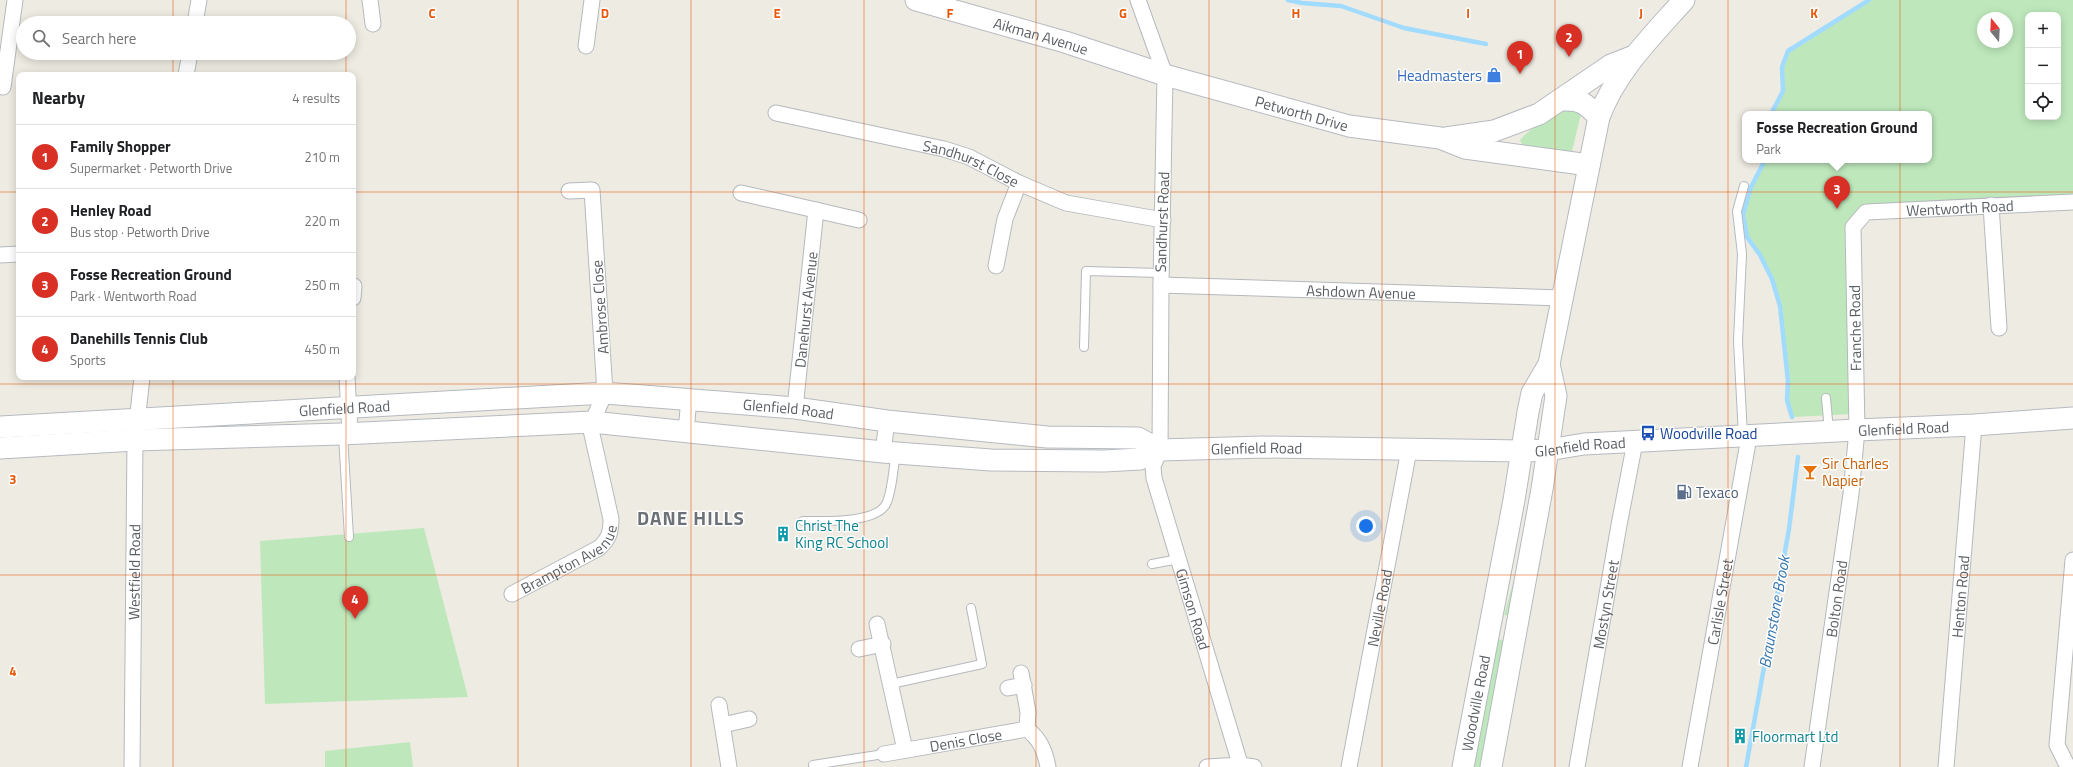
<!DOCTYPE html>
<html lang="en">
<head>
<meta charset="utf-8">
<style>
	:root { --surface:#fff; --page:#f6f6f6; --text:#202124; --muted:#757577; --line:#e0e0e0; --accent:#d93025 }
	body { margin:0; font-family:"Titillium Web",sans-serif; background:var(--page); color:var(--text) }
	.controls { position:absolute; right:12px; top:12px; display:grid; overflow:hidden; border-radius:8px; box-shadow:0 2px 10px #0003 }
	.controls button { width:36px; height:36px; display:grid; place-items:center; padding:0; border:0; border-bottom:1px solid var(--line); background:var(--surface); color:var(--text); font:20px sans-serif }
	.compass { position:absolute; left:1977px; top:12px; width:36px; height:36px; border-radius:50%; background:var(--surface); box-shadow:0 2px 10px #0003; rotate:342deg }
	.you { position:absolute; left:1366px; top:526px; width:14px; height:14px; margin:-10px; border:3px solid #fff; border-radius:50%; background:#1a73e8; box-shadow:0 0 0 6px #1a73e833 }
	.badge { display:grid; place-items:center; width:26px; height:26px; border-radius:50%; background:var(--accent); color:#fff; font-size:13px; font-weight:700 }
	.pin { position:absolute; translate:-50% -33px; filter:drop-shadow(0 1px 2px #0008) }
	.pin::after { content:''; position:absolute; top:21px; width:14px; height:12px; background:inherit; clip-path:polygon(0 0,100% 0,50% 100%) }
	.popup { position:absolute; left:1742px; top:111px; width:190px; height:52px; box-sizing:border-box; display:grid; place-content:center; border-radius:8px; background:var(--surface); filter:drop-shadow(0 1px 3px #0005); font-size:13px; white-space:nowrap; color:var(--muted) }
	.popup b { font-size:15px; color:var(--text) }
	.popup::after { content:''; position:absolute; left:50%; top:100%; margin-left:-8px; border:8px solid transparent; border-top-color:var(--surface) }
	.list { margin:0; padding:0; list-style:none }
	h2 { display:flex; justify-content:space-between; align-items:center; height:52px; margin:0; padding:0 16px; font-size:17px }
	h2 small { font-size:13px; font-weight:400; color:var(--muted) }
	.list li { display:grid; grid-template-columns:26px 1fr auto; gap:12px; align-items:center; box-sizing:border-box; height:64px; padding:0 16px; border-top:1px solid var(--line) }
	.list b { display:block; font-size:15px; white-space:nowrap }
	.list p { margin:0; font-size:13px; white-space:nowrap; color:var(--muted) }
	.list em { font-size:13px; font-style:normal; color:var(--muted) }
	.icon { flex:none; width:22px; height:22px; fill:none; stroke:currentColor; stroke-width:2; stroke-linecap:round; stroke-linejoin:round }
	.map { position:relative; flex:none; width:2073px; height:767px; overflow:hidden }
	.search { position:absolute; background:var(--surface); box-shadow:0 2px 10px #0003; left:16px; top:16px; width:340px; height:44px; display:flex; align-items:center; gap:10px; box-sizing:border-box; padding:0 14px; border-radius:22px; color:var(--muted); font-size:15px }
	.panel { position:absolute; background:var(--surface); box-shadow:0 2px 10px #0003; left:16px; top:72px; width:340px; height:308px; border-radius:8px }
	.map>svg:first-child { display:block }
	.green { fill:#bee8bc; fill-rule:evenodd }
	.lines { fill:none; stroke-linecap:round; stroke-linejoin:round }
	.stream { stroke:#a1dbff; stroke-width:4.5 }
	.lane-casing { stroke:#b5b9bd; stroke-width:10 }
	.street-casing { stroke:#b5b9bd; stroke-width:17 }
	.secondary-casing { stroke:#b6bac0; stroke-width:23 }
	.lane { stroke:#fff; stroke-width:8 }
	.street { stroke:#fff; stroke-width:15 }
	.secondary { stroke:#fff; stroke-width:21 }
	.grid { fill:none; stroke:#e8590c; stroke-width:1; stroke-opacity:0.55 }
	.labels { text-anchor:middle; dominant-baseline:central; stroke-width:3; stroke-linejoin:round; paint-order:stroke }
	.street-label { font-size:15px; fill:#5a5f64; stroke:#fff }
	.shop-label { font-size:15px; fill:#366cbe; stroke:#fff; text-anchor:end }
	.transit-label { font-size:15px; fill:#164399; stroke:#fff; text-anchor:start }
	.food-label { font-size:15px; fill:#c56008; stroke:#fff; text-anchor:start }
	.service-label { font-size:15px; fill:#4e5e75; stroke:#fff; text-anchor:start }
	.culture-label { font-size:15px; fill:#0d838f; stroke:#fff; text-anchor:start }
	.water-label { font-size:16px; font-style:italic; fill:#3676af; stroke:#fff }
	.district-label { font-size:19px; font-weight:bold; letter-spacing:1px; fill:#6b7176; stroke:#fff }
	.grid-label { font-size:13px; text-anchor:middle; font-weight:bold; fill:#e8590c; stroke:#fff; stroke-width:3; stroke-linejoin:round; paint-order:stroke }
</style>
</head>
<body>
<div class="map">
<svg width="2073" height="767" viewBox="0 0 2073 767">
	<rect width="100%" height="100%" fill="#eeebe2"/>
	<path class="green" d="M 1869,0 L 2073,0 L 2073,202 L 1866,212 L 1853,227 L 1853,414 L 1792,417 L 1787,400 L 1788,381 L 1780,306 L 1772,279 L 1760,255 L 1747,237 L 1743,214 L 1751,187 L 1765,160 L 1929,160 L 1929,114 L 1771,114 L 1783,91 L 1782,67 L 1788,51 ZM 2028,15 L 2058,15 L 2058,117 L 2028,117 ZM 1983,18 L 2007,18 L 2007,42 L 1983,42 Z
		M 1569,106 L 1582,110 L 1572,151 L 1567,155 L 1523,146 L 1520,140 C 1534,124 1552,118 1569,106 Z
		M 1529,501 L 1514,617 L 1504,615 L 1515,576 Z
		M 424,528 L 468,697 L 265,704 L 260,541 Z
		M 1496,639 L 1508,641 L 1486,767 L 1473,767 Z
		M 410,742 L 413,767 L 325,767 L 325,751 Z"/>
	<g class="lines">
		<path class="stream" d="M 1288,0 L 1302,3 L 1341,6 L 1404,28 L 1486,44
			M 1771,114 L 1783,91 L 1782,67 L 1788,51 L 1869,0
			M 1765,160 L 1751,187 L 1743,214 L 1747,237 L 1760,255 L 1772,279 L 1780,306 L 1788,381 L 1787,400 L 1792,417
			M 1746,767 L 1789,529 L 1798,457"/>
		<g class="lane-casing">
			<path id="lane" d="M 1084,347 L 1086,271 L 1161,273
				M 1826,398 L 1829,431
				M 343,435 L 349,537
				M 1743,436 L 1738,341 L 1742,254 L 1737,211 L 1744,186
				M 803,521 C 822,521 879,524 887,502 C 893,487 893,468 896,453
				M 1152,564 L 1179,559
				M 891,684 L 982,664 L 971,608
				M 813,765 L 884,754"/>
		</g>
		<g class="street-casing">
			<g id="street">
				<path d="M 370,0 L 373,24"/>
				<path id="s1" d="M 1138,0 L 1165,75 L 1161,285 L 1160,450 L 1153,466 L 1154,478 L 1241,767"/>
				<path d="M 195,23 L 199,0"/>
				<path d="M 586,46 L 592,0"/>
				<path d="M 186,75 L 190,53"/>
				<path d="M 3,87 L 15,0"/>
				<path id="s2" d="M 776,113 L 944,149 L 969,157 L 1019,183 L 1066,203 L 1163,220"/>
				<path d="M 741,193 L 859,220"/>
				<path d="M 1991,205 L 1999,328"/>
				<path d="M 0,255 L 19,254"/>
				<path d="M 996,266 L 1005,219 L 1019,183"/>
				<path id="s3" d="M 1161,285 L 1562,298"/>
				<path d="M 353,298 L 354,286"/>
				<path d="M 347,377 L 350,434"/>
				<path id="s4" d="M 795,408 L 816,210"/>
				<path d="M 686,431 L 689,399"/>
				<path d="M 883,452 L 887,421"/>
				<path id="s5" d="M 512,594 L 599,548 C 609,539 611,532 611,519 L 591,430 L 592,422 L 605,393 L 592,190 L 569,191"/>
				<path d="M 877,624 L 905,750"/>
				<path d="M 859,649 L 883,644"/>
				<path d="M 1021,673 L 1028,712 L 1027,729"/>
				<path d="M 1008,688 L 1024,685"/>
				<path d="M 719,705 L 729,767"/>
				<path d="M 723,725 L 749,719"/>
				<path id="s6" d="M 884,754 L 1027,729 C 1040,739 1045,751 1048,767"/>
				<path id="s7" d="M 132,767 L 135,440 L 142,377"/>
				<path d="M 1207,767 L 1241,765 L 1254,767"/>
				<path id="s8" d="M 1349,767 L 1409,450"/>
				<path id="s9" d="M 1577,767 L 1619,525 L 1635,442"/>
				<path id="s10" d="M 1690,767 L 1749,437"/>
				<path id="s11" d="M 1812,767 L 1851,494 L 1857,430 L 1853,227 L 1866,212 L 2073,202"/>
				<path id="s12" d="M 1946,767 L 1974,425"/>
				<path d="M 2068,767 L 2057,745 L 2073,560"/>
			</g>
		</g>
		<g class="secondary-casing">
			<g id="secondary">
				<path id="s13" d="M 916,0 L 1065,42 L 1165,75 L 1349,126 L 1440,138 L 1465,148 L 1589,165"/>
				<path d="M 1563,100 C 1581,99 1586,104 1599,117"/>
				<path d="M 1446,138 L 1494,131 L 1539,114 L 1611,65 L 1634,56"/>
				<path id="s14" d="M 0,427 L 605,393 L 795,408 L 887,421 L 1047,437 L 1138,438 L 1160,450"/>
				<path id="s15" d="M 0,448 L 135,440 L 342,434 L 592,422 L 883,452 L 991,460 L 1104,461 L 1140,459 L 1160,450 L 1263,447 L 1522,451 L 1548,450 L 1584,444 L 1857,430 L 1974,425 L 2073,418"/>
				<path id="s16" d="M 1463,767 L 1514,500 L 1528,412 L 1532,393 L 1549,364 L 1599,117 C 1616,71 1652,36 1684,0"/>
				<path d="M 1491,767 L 1542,489 L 1556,396 L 1549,364"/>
			</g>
		</g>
		<use href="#lane" class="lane"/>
		<use href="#street" class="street"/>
		<use href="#secondary" class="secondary"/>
	</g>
	<path class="grid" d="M 173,0 L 173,23M 346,0 L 346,23M 518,0 L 518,767M 691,0 L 691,767M 864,0 L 864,767M 1036,0 L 1036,767M 1209,0 L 1209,767M 1382,0 L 1382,767M 1555,0 L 1555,767M 1728,0 L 1728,767M 1900,0 L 1900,767M 173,53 L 173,75M 346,53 L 346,75M 0,192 L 19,192M 353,192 L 2073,192M 173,377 L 173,767M 346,377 L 346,767M 0,384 L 2073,384M 0,575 L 2073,575"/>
	<defs>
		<g id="shop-bare" transform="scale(1.2)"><path d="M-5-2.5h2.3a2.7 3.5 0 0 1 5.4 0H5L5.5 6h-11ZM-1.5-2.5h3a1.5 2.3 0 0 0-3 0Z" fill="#3f7fe0" stroke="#fff" stroke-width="2.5" paint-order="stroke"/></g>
		<g id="bus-bare" transform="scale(1.2)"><path d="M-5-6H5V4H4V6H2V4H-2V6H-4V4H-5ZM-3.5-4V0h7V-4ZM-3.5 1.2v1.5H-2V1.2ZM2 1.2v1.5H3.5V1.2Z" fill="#1a4fb4" stroke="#fff" stroke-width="2.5" paint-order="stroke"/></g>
		<g id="bar-bare" transform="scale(1.2)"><path d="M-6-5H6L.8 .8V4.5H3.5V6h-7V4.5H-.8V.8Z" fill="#e8710a" stroke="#fff" stroke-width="2.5" paint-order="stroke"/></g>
		<g id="fuel-bare" transform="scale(1.2)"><path d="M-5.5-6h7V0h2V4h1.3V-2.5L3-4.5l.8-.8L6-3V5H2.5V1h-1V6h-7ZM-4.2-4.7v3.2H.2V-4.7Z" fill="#5c6f8a" stroke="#fff" stroke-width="2.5" paint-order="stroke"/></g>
		<g id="building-bare" transform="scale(1.2)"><path d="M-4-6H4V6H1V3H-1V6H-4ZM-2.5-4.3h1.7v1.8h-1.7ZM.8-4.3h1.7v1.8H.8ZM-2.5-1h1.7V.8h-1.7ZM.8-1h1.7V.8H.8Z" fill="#0f9aa8" stroke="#fff" stroke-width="2.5" paint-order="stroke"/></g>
	</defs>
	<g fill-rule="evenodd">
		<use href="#shop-bare" x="1494" y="75"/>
		<use href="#bus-bare" x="1648" y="433"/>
		<use href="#bar-bare" x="1810" y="472"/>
		<use href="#fuel-bare" x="1684" y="492"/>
		<use href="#building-bare" x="783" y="534"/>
		<use href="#building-bare" x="1740" y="736"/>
	</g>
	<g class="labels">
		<g class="street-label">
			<text stroke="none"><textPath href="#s13" startOffset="130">Aikman Avenue</textPath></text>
			<text stroke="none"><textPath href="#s13" startOffset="402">Petworth Drive</textPath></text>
			<text stroke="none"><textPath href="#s2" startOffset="202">Sandhurst Close</textPath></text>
			<text stroke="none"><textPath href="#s11" startOffset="657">Wentworth Road</textPath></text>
			<text transform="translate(1162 222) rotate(-88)">Sandhurst Road</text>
			<text stroke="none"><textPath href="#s3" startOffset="200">Ashdown Avenue</textPath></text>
			<text transform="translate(600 307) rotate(-94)">Ambrose Close</text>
			<text stroke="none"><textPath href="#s4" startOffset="99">Danehurst Avenue</textPath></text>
			<text transform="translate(1855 328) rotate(-91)">Franche Road</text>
			<text stroke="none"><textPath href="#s14" startOffset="345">Glenfield Road</textPath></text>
			<text stroke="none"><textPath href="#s14" startOffset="790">Glenfield Road</textPath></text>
			<text stroke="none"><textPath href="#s15" startOffset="1909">Glenfield Road</textPath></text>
			<text stroke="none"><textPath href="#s15" startOffset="1585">Glenfield Road</textPath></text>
			<text stroke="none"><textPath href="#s15" startOffset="1261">Glenfield Road</textPath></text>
			<text stroke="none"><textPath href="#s5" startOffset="68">Brampton Avenue</textPath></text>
			<text stroke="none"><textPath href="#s7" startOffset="195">Westfield Road</textPath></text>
			<text stroke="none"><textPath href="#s12" startOffset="171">Henton Road</textPath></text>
			<text stroke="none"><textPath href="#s11" startOffset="170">Bolton Road</textPath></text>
			<text stroke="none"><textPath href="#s10" startOffset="168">Carlisle Street</textPath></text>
			<text stroke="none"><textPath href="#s9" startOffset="165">Mostyn Street</textPath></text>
			<text stroke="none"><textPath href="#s8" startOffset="162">Neville Road</textPath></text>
			<text stroke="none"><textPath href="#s1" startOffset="621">Gimson Road</textPath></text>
			<text stroke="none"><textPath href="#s16" startOffset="65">Woodville Road</textPath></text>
			<text stroke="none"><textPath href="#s6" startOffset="83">Denis Close</textPath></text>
		</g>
		<g class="shop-label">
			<text x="1482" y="75">Headmasters</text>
		</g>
		<g class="transit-label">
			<text x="1660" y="433">Woodville Road</text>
		</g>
		<g class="food-label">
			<text x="1822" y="463">Sir Charles<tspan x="1822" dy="17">Napier</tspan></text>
		</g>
		<g class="service-label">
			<text x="1696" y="492">Texaco</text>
		</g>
		<g class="culture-label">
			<text x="795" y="525">Christ The<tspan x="795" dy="17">King RC School</tspan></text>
			<text x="1752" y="736">Floormart Ltd</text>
		</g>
		<g class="water-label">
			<text transform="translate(1774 612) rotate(-80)">Braunstone Brook</text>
		</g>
		<g class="district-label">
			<text x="691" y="517">DANE HILLS</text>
		</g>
	</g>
	<g class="grid-label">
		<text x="432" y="18">C</text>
		<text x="605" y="18">D</text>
		<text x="777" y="18">E</text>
		<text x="950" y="18">F</text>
		<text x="1123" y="18">G</text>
		<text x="1296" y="18">H</text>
		<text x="1468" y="18">I</text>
		<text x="1641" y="18">J</text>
		<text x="1814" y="18">K</text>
		<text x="13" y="484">3</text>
		<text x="13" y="676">4</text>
	</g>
</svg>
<div class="controls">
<button>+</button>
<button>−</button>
<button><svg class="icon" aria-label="locate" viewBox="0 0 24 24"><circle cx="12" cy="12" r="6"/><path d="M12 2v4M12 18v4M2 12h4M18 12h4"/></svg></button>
</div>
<svg class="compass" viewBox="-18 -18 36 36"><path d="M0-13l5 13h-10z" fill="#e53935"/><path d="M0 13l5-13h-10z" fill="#757577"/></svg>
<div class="you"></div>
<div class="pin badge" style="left:1520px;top:74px">1</div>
<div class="pin badge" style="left:1569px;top:57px">2</div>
<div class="pin badge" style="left:1837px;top:209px">3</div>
<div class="popup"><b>Fosse Recreation Ground</b>Park</div>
<div class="pin badge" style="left:355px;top:619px">4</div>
<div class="search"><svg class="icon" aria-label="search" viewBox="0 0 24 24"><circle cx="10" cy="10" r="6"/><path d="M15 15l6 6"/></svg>Search here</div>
<section class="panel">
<h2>Nearby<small>4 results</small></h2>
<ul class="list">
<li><span class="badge">1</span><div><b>Family Shopper</b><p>Supermarket · Petworth Drive</p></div><em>210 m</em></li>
<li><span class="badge">2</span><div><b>Henley Road</b><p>Bus stop · Petworth Drive</p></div><em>220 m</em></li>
<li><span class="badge">3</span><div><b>Fosse Recreation Ground</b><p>Park · Wentworth Road</p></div><em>250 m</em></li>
<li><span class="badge">4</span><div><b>Danehills Tennis Club</b><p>Sports</p></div><em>450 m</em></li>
</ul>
</section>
</div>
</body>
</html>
